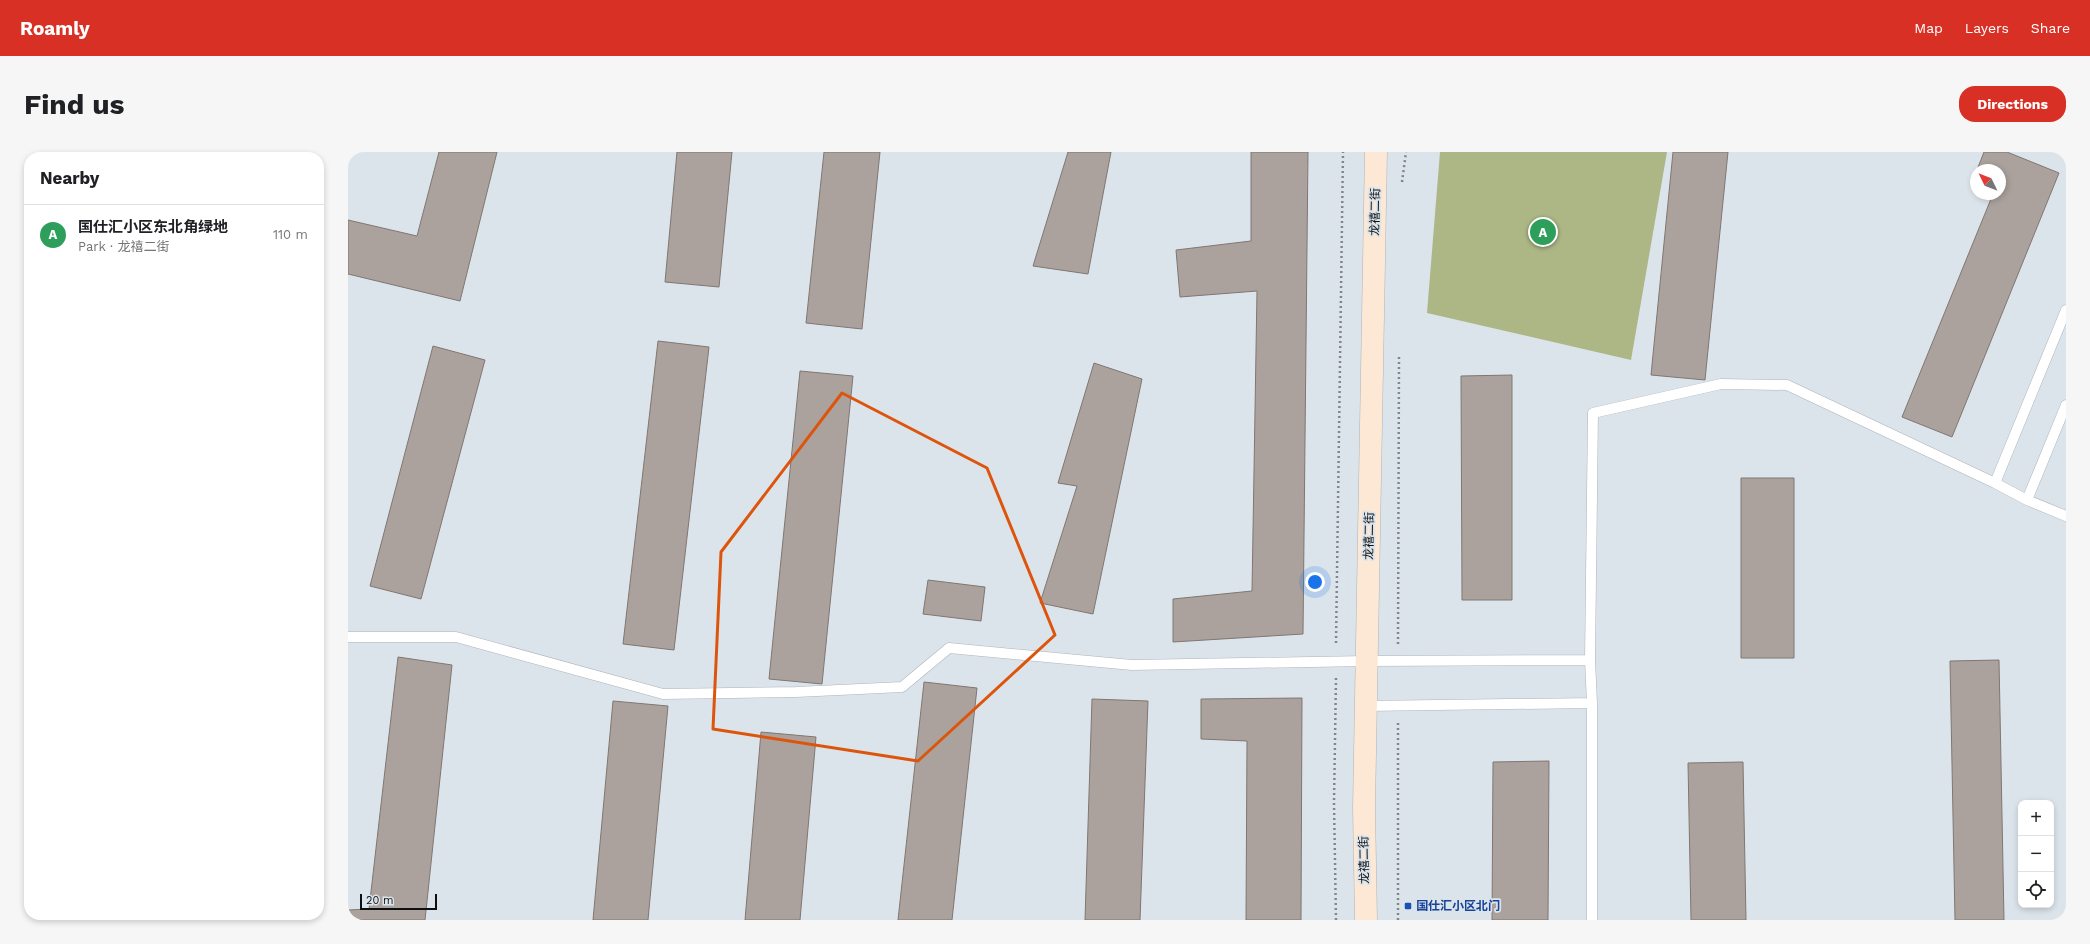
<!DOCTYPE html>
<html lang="en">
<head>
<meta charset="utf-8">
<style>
	:root { --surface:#fff; --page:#f6f6f6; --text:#202124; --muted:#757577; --line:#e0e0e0; --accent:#d93025 }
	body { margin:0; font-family:"Work Sans","Noto Sans SC",sans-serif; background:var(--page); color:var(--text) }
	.controls { position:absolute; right:12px; bottom:12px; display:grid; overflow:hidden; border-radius:8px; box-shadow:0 2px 6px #0003 }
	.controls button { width:36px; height:36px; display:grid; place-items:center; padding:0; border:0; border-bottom:1px solid var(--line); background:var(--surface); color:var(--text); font:20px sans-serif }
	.compass { position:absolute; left:1622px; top:12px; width:36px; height:36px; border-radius:50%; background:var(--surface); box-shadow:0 2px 6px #0003; rotate:313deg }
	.scale { position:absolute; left:12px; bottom:10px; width:77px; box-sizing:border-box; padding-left:4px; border:2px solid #0d1012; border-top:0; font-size:11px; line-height:14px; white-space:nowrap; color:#0d1012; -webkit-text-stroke:3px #dce4eb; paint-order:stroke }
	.you { position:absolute; left:967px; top:430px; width:14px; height:14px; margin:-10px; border:3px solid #fff; border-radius:50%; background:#1a73e8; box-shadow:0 0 0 6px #1a73e833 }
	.badge { display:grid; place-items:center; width:26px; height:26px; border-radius:50%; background:var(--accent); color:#fff; font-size:13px; font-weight:700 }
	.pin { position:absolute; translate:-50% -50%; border:2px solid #fff; box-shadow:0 1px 4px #0006 }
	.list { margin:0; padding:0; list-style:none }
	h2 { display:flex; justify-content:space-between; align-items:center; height:52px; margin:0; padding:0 16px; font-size:17px }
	h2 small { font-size:13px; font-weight:400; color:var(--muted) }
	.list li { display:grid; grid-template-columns:26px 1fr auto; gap:12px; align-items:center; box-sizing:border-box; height:60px; padding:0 16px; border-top:1px solid var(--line) }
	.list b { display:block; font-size:15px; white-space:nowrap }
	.list p { margin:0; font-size:13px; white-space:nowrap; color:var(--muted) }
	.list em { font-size:13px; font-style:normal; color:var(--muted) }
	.icon { flex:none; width:22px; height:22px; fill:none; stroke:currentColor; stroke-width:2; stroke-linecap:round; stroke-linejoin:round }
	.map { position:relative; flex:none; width:1718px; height:768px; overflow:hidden; border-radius:16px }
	header { display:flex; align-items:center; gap:24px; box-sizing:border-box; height:56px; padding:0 20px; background:var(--accent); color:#fff }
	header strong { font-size:19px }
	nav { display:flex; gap:22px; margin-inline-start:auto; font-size:14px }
	.intro { display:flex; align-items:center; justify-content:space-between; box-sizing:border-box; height:96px; padding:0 24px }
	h1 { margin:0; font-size:28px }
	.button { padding:10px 18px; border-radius:16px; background:var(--accent); color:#fff; font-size:14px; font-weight:700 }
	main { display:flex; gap:24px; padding:0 24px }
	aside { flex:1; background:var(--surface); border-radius:16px; box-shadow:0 2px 6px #0003 }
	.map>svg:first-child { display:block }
	.green { fill:#acb785 }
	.building { fill:#aba29d; stroke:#807672 }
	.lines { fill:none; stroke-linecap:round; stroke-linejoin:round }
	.lane-casing { stroke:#adb4bb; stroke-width:11 }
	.secondary-casing { stroke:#adb4bb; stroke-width:23 }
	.path { stroke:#80868b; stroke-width:2.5; stroke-dasharray:2 3; stroke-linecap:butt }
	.lane { stroke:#fff; stroke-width:10 }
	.secondary { stroke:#fce8d4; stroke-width:22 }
	.marked { fill:none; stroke:#dd550c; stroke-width:3; stroke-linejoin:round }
	.transit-dot { fill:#1a4fb4; stroke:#dce4eb; stroke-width:1.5 }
	.labels { text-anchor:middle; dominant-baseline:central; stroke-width:3.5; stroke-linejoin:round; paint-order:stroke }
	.street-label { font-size:12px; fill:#0d1012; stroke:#dce4eb }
	.transit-label { font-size:12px; font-weight:bold; fill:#164399; stroke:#dce4eb; text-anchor:start }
</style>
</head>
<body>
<header>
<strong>Roamly</strong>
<nav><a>Map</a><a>Layers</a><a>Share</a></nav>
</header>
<div class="intro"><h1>Find us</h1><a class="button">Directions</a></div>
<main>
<aside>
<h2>Nearby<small></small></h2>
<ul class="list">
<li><span class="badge" style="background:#2e9e5b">A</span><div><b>国仕汇小区东北角绿地</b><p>Park · 龙禧二街</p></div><em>110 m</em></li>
</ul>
</aside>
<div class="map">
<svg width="1718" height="768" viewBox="0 0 1718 768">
	<rect width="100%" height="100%" fill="#dce4eb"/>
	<path class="green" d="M 1092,0 L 1319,0 L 1283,208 L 1079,161 Z"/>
	<path class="building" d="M 91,0 L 149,0 L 112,149 L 0,122 L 0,68 L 69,84 Z
		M 329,0 L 384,0 L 371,135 L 317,130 Z
		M 476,0 L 532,0 L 514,177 L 458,171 Z
		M 720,0 L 763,0 L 740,122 L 685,114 Z
		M 903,0 L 960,0 L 955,482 L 825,490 L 825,447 L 904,439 L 909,139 L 832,145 L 828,98 L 903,89 Z
		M 1325,0 L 1380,0 L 1357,228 L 1303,223 Z
		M 1636,0 L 1659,0 L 1711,21 L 1604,285 L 1554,265 L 1645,42 L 1652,42 L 1652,18 L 1629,18 Z
		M 310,189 L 361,195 L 326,498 L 275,492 Z
		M 85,194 L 137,208 L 73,447 L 22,434 Z
		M 746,211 L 794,227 L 745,462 L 692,451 L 729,334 L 710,331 Z
		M 452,219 L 505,224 L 474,532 L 421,527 Z
		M 1164,223 L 1164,448 L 1114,448 L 1113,224 Z
		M 1393,326 L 1446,326 L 1446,506 L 1393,506 Z
		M 580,428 L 637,435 L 633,469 L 575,462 Z
		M 50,505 L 104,513 L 77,768 L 0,768 L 0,758 L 21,757 Z
		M 1651,508 L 1656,768 L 1607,768 L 1602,509 Z
		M 576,530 L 629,536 L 604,768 L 550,768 Z
		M 954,546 L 953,768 L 898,768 L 899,589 L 853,587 L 853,547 Z
		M 744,547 L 800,549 L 792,768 L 737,768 Z
		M 265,549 L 320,554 L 300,768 L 245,768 Z
		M 413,580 L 468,585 L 452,768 L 397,768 Z
		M 1201,609 L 1200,768 L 1144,768 L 1145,610 Z
		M 1395,610 L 1398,768 L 1343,768 L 1340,611 Z"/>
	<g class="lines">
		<g class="lane-casing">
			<path id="lane" d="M 1647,331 L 1718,158
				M 1679,348 L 1718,253
				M 0,485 L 108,485 L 315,542 L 448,540 L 554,535 L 601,496 L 784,513 L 1018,509 L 1242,508 L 1245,261 L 1373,232 L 1439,233 L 1647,331 L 1679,348 L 1718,364
				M 1242,508 L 1244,551
				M 1017,554 L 1244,551 L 1244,768"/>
		</g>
		<g class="secondary-casing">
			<path id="secondary" d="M 1018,768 L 1016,656 L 1028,0"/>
		</g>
		<path class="path" d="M 1054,30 L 1058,0
			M 988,491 L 995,0
			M 1050,492 L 1051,205
			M 988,526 L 986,651 L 988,768
			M 1050,768 L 1050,571"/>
		<use href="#lane" class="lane"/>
		<use href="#secondary" class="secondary"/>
	</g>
	<path class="marked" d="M 494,241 L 639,316 L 707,483 L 570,609 L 365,577 L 373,400 Z"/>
	<rect class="transit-dot" x="1056" y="750" width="8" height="8" rx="2"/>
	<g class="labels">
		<g class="street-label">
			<text transform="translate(1027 60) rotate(-89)">龙禧二街</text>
			<text transform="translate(1021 384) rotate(-89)">龙禧二街</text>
			<text transform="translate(1016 708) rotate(-91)">龙禧二街</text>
		</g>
		<g class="transit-label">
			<text x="1068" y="754">国仕汇小区北门</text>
		</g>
	</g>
</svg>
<div class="controls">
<button>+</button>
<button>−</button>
<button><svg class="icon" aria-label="locate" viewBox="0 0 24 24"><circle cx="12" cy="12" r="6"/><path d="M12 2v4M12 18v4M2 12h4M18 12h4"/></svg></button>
</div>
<svg class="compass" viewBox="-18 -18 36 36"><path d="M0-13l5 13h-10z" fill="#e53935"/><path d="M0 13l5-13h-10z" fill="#757577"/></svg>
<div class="scale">20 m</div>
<div class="you"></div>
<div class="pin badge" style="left:1195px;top:80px;background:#2e9e5b">A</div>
</div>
</main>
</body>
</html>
